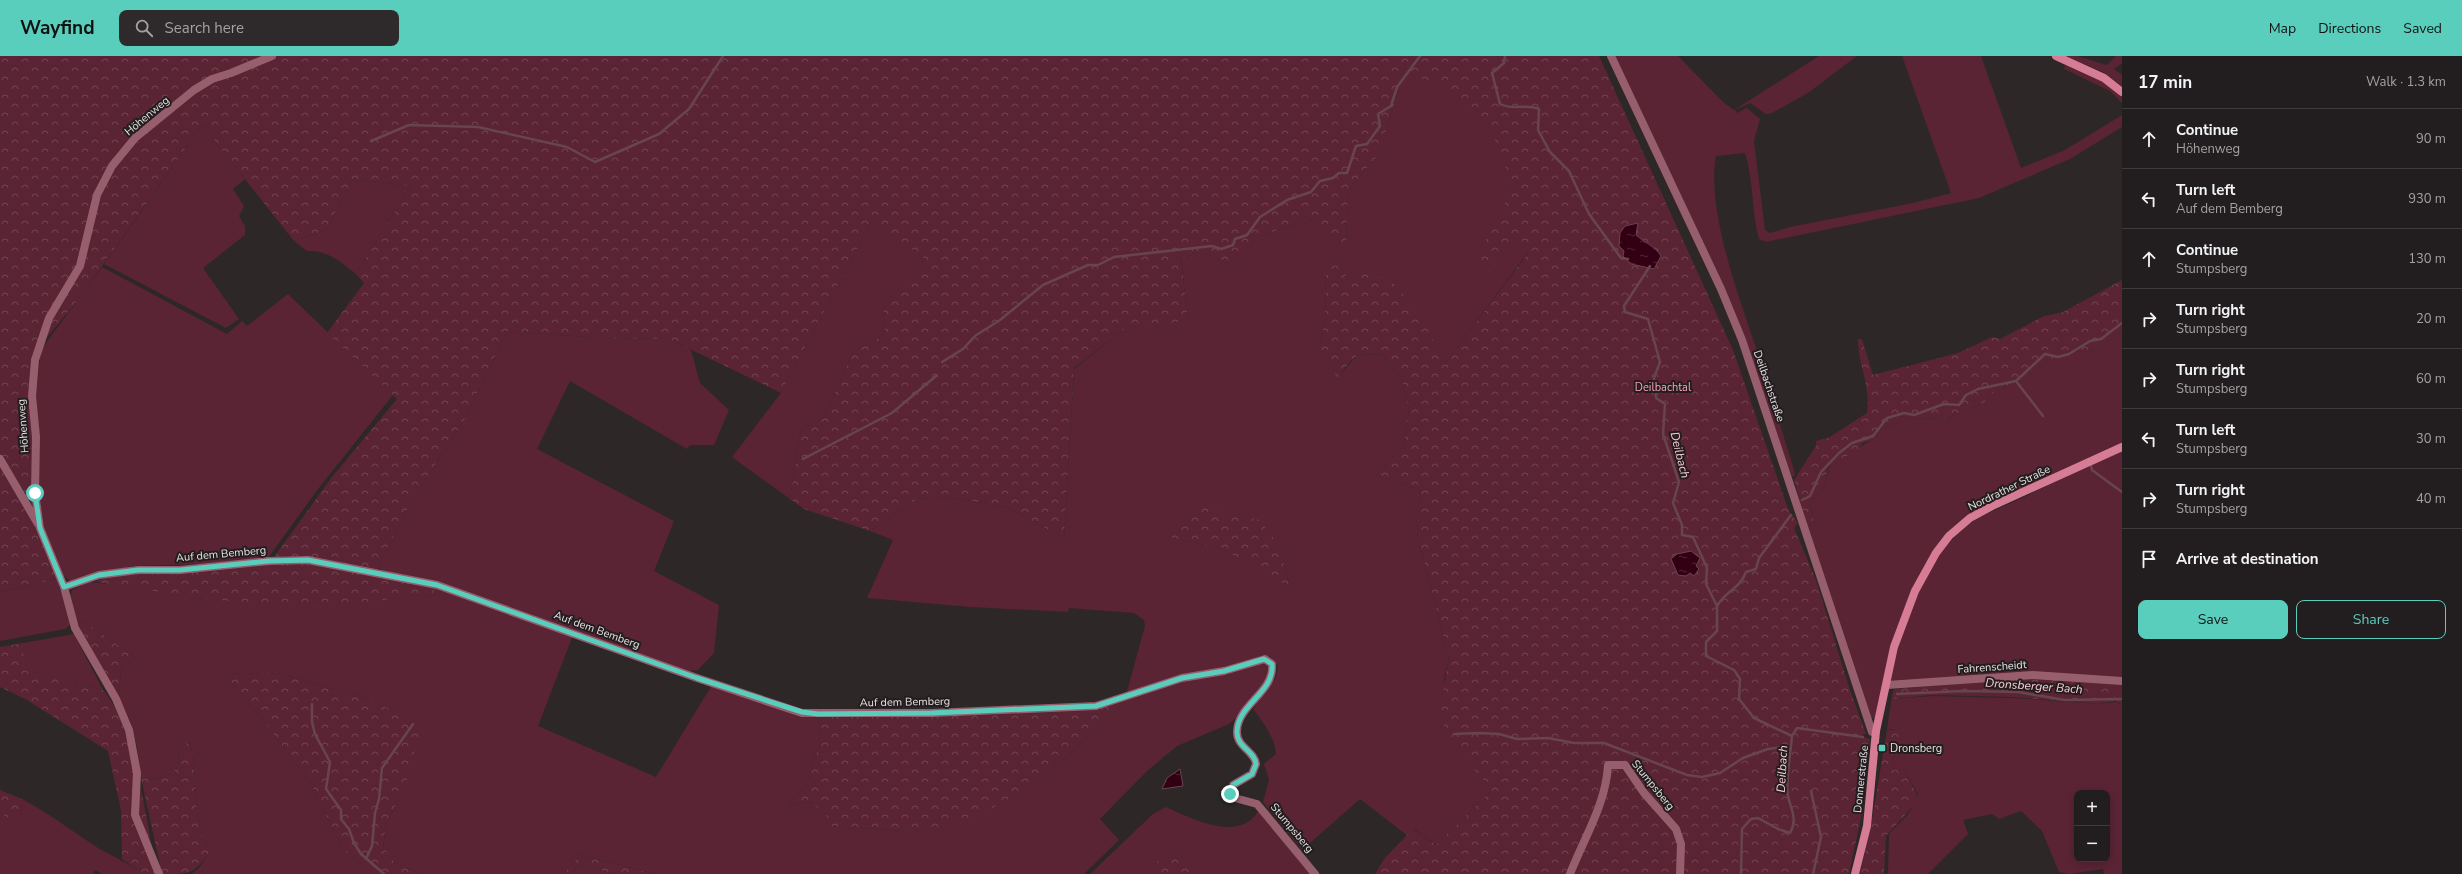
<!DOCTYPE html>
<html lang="en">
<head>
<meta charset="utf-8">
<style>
	:root { --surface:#221d1e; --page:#2e2a2b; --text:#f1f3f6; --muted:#a2a2a4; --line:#3f3b3c; --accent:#5acebd }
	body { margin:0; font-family:"Nunito Sans",sans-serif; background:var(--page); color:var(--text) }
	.controls { position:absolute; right:12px; bottom:12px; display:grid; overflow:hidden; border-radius:8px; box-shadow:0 2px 10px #0003 }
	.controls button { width:36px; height:36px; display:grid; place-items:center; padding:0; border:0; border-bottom:1px solid var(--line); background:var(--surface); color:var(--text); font:20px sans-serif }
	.stop { position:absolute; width:12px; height:12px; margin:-9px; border:3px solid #5acebd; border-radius:50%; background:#fff }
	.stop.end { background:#5acebd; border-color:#fff; box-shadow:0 1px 4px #0008 }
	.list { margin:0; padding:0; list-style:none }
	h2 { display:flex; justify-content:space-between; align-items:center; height:52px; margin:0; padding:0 16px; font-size:17px }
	h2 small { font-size:13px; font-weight:400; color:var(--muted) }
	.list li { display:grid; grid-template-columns:26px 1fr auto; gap:12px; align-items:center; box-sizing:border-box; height:60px; padding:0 16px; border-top:1px solid var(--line) }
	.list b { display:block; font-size:15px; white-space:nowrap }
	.list p { margin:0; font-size:13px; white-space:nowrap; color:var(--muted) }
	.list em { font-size:13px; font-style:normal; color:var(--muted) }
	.actions { display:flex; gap:8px; padding:12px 16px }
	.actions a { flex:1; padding:9px 0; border:1px solid var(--accent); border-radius:8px; text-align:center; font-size:14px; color:var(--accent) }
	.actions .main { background:var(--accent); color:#111 }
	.icon { flex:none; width:22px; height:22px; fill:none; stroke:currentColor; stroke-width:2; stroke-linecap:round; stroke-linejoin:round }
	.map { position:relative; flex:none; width:2122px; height:818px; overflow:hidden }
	header { display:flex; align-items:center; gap:24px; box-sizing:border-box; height:56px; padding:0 20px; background:var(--accent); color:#111 }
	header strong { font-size:19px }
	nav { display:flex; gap:22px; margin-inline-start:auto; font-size:14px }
	.search { width:280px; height:36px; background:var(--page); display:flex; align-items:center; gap:10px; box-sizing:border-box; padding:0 14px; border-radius:8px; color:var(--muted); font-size:15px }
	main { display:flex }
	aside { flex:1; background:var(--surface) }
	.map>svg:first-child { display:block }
	.grass { fill:#5a2435; fill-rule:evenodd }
	.forest { fill:url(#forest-crowns) }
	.water { fill:url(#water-ripples); stroke:#684450 }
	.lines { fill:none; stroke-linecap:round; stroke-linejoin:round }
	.stream { stroke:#684450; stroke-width:2.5 }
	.street { stroke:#975f6e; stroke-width:8 }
	.secondary { stroke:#d67c95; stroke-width:8 }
	.route { stroke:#5acebd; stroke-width:5 }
	.poi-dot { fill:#5acebd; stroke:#231d1f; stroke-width:1.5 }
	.labels { text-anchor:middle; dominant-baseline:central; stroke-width:4; stroke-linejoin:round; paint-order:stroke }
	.street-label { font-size:11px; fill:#e5e1e2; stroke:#231d1f }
	.park-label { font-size:11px; fill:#fca1b9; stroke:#231d1f }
	.poi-label { font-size:11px; fill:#e5e1e2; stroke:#231d1f; text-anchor:start }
	.water-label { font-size:12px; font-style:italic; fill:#fdcdd8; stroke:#231d1f }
</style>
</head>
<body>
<header>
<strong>Wayfind</strong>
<div class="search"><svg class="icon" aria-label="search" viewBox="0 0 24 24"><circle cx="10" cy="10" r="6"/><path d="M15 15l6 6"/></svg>Search here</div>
<nav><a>Map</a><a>Directions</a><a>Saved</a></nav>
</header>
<main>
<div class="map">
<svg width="2122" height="818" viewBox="0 0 2122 818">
	<defs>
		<pattern id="forest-crowns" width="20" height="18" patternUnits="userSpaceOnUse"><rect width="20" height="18" fill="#5a2435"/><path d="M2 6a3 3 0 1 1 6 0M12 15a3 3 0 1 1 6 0" fill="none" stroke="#724452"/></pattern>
		<pattern id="water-ripples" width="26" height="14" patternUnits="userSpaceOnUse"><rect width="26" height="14" fill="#320012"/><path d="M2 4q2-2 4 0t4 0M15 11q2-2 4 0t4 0" fill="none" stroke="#502534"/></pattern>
	</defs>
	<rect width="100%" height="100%" fill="#2d2728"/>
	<path class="grass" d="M 1408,0 L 1467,0 L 1605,359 L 1519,178 L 1528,196 L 1445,308 L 1420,259 L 1348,225 L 1326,210 L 1325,266 L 1319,290 L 1338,322 C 1357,301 1350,296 1383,299 L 1401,321 L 1409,353 L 1404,389 L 1376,419 L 1420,434 L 1417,477 L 1449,603 L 1444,623 L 1455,688 L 1492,734 L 1436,789 L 1414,773 L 1408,780 L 1360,743 L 1302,794 L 1263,746 L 1269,724 L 1264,708 L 1276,698 C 1275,682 1263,666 1253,653 L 1276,621 L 1278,610 L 1270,600 L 1259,601 L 1126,639 L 1145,570 L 1144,564 L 1134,557 L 1069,552 L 1068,556 L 971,551 L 867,542 L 893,484 L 870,475 L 917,443 L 947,441 L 1007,451 L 1064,482 L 1074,313 L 1127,271 L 1188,264 L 1181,202 L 1202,196 L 1234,210 L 1258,181 L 1310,163 L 1346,190 L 1348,134 L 1380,97 ZM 1168,476 L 1280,491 L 1290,530 L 1220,492 L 1168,481 Z
		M 1614,0 L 1678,0 L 1723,46 L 1734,54 L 1819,0 L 1857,0 L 1808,37 L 1772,57 L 1766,58 L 1750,47 L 1735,54 L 1737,57 L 1747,52 L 1760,63 L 1754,85 L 1765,174 L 1770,177 L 1790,171 L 1913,147 L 1951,137 L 1902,0 L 1981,0 L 2021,112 L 2065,94 L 2122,59 L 2122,71 L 2070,103 L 1979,142 L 1766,186 L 1759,183 C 1751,155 1754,124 1745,97 L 1716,100 C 1706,155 1740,243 1757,295 C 1770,335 1782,375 1794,414 L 1795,419 L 1792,421 L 1744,282 Z
		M 2064,0 L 2077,0 L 2107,9 L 2116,0 L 2122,0 L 2122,7 L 2114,13 L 2122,19 L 2122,30 L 2103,16 Z
		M 2065,9 L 2103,26 L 2122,41 L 2122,47 L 2110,35 L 2064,13 Z
		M 202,69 L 245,123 L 233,133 L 244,150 L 239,160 L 245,170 L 245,179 L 203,212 L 239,263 L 226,272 L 104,208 Z
		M 353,123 L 411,130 L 356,218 C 340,206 328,194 307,195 L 294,185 L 326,174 Z
		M 872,164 L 924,201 L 916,227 L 883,246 L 885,278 L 853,296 L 824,361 L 801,374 L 790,443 L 732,401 L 781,337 Z
		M 102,211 L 227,278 L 242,265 L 247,270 L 288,238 L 393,339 L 318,433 L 268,502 L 205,508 L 132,510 L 71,526 L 62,518 L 44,473 L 39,439 L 35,341 L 41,294 Z
		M 2122,273 L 2122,387 L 1970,459 L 1912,534 L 1891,590 L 1877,662 L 1871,662 L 1810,482 L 1815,471 L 1810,446 L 1825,429 L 1829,411 C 1844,401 1859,391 1874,383 C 1877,382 1880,374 1883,371 L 1896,368 L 1902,360 L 1912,362 L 1945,363 L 1984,347 L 1995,335 L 2028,321 L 2045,306 L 2070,296 L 2100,294 Z
		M 507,275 L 599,282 L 669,283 L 691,294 L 700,327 L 729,354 L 714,389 L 690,389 L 687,393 L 570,325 L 537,393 L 674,465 L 654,515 L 719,549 L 714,597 L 698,614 L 688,615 L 377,512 L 410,448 L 465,363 Z
		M 2122,395 L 2122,623 L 1891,625 C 1901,574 1920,509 1962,474 C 1978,460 1998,453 2018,444 C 2052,427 2087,410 2122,395 Z
		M 57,523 L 71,568 L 65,573 L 0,585 L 0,536 Z
		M 89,526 L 154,533 L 205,543 L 436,540 L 434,531 L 573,579 L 538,670 L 656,721 L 712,629 L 774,649 L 822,658 L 819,689 L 807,728 L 788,749 L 810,746 L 826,758 L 830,770 L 906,775 L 1040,725 L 1129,643 L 1182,624 L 1264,606 L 1269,610 L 1270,618 L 1238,660 L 1229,668 L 1177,690 L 1147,715 L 1100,763 L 1119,784 L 1084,818 L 655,818 L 580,799 L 563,818 L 423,818 L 396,808 L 383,792 L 386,768 L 404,734 L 369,643 L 277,617 L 223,618 L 247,644 L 310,726 L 343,793 L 374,818 L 191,818 L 198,813 L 210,796 C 189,759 200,725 190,686 L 183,689 L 179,697 L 178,711 C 167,723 157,724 141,722 L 137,691 L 130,664 L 119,642 L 121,611 L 127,605 L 137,602 C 115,591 100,572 77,564 L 70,542 L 72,534 Z
		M 74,578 L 103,634 L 23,614 L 23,587 Z
		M 1892,639 L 1894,643 L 1931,640 L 2013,642 L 2098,648 L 2116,646 L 2122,649 L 2122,818 L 2104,818 L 2103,813 L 2069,818 L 2059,816 L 2042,775 L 2021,755 L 1999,763 L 1992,758 L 1963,764 L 1968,778 L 1928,818 L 1888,818 L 1889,778 C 1900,766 1914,755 1918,738 L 1903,713 L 1893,714 L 1894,693 L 1905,679 L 1896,673 L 1887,673 ZM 2077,737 L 2107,737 L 2107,803 L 2077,803 Z
		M 22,743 C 49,757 72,775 98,792 C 114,801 128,807 144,818 L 102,818 L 95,814 L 93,818 L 0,818 L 0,757 L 21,768 Z
		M 1261,750 L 1315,818 L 1198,818 L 1185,804 L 1151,813 L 1153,818 L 1090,818 L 1153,758 L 1166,751 C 1194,764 1244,789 1261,750 Z
		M 577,808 L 614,818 L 572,818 Z"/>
	<path class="forest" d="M 0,0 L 1412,0 L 1408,9 L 1406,7 L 1380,97 L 1348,134 L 1346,191 L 1310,163 L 1258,181 L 1234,210 L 1202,196 L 1181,202 L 1188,265 L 1127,271 L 1074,312 L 1064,482 L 1007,451 L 947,441 L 917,443 L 870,475 L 804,453 L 790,443 L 801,374 L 824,361 L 853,296 L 885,278 L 883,246 L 915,227 L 924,202 L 872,164 L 781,337 L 669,283 L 599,282 L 507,275 L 465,363 L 410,448 L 377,512 L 382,522 L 434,532 L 436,540 L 401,542 L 314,552 L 205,543 L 96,526 C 118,510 239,507 272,504 L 332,421 L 397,343 L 327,277 L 364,227 L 356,218 L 411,130 L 353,123 L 326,174 L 294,185 L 202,69 L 78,244 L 33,298 L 34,454 L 57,523 L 0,536 Z
		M 1413,0 L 1599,0 L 1733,294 L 1788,453 L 1798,467 L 1794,472 L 1816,524 L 1850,634 L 1866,678 L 1859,679 L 1870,683 L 1862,757 L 1849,818 L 1375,818 L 1384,803 L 1413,773 L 1436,789 L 1492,734 C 1475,713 1453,692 1443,667 C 1439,655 1446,616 1449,603 L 1417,477 L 1420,434 L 1376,419 L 1404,389 L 1409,353 L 1401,321 L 1383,299 C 1354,296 1354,299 1338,323 L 1319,290 L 1325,266 L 1326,209 L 1342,210 L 1348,225 L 1365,215 L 1392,225 L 1420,259 L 1445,308 L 1528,197 L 1519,178 L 1496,210 L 1485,207 L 1478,199 L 1512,134 L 1500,91 L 1484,69 L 1445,33 L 1405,15 Z
		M 2122,224 L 2122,273 L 2100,294 L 2070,296 L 2045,306 L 2028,321 L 1995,335 L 1984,347 L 1945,363 L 1912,362 L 1902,360 L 1896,368 L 1883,371 L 1875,383 L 1863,387 L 1857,394 L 1828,411 L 1825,429 L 1810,446 L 1815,471 L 1810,482 L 1794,424 L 1816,390 L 1816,385 L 1828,382 L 1867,357 C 1871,328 1858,311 1858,283 L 1862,283 L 1873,319 L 1958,297 L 1992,281 L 2000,283 L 2044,260 L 2063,256 Z
		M 1195,450 L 1260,464 L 1280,491 L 1290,531 L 1220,492 L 1167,481 L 1168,476 Z
		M 77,564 C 100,572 116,591 137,602 L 127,605 L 121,611 L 119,642 L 83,581 Z
		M 23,587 L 24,614 L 103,634 C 133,667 149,772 156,818 L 144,818 L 122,803 L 121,754 L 108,695 L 27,644 L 0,631 L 0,591 Z
		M 277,617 L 369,643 L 422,669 L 404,734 L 386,768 L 383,791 L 396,808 L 423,818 L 374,818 L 343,793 L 310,726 L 247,644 L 223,618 Z
		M 2032,622 L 2122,628 L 2122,649 L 2116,645 L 2098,648 L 2013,641 L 1931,639 L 1894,643 L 1892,639 L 1894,633 Z
		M 1129,643 L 1040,725 L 985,756 L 936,773 L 906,775 L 829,770 L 826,758 L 810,746 L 788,749 L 807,728 L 819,689 L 822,658 L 963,657 Z
		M 1897,673 L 1905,679 L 1894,694 L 1893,714 L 1903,713 L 1917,738 L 1916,747 L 1886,780 L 1884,818 L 1860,818 L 1871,770 L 1887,674 Z
		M 190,686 C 200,725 189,758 210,796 C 193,818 192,818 162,818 L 141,722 C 157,724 167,723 178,711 L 179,697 L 183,689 Z
		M 0,734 L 22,743 L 21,769 L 0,757 Z
		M 580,799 L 655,818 L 614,818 L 577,808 L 572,818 L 563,818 Z
		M 1161,802 L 1185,804 L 1198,818 L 1153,818 L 1150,813 Z"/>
	<path class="water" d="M 1638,167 L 1636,179 C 1645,187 1655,190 1661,200 L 1654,213 L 1631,208 L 1623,200 L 1624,195 L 1619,190 L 1620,177 L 1625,170 Z
		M 1691,495 L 1700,502 L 1696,510 L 1699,513 L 1694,520 L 1690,517 L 1686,520 L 1678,519 L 1671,503 L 1677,498 Z
		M 1180,713 L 1183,730 L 1162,733 L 1167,722 Z"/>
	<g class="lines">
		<path class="stream" d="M 1505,0 L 1504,7 L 1492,17 L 1500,48 C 1514,55 1524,47 1539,53 L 1538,74 L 1550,96 L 1569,115 L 1589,158 L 1621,202 L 1628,203
			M 371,85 L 409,69 L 478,71 L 567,91 L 595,106 L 659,78 L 689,53 L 723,0
			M 1650,210 L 1624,250 L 1625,256 L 1648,263 L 1660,306 L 1654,322 L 1656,342 L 1665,348 L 1663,378 L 1679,426 L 1673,447 L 1682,469 L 1682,479 L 1693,481 L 1707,512 L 1706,528 L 1717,550 L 1717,575 L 1706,586 L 1706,600 L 1734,614 L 1740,623 L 1739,643 L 1754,662 L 1792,680 C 1791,694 1785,729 1788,740 C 1791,754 1798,763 1790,777 L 1778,773 L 1758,762 L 1751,763 L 1742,773 L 1741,818
			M 942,306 L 963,293 L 975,280 L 1000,264 L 1043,229 L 1088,209 L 1098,209 L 1114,201 L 1212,190 L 1221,193 L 1233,189 L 1235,183 L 1247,179 L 1260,161 L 1287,144 L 1311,136 L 1320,125 L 1333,122 L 1339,117 L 1347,117 L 1356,90 L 1367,88 L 1380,70 L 1378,58 L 1391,50 L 1397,31 L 1420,0
			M 2016,325 L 2043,360
			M 803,403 L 892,357 L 936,320
			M 2091,410 L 2092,414 L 2122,436
			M 1802,444 L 1810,440 L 1821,416 L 1839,397 L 1852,387 L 1873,380 L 1887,362 L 1904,357 L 1914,359 L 1944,348 L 1959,349 L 1966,339 L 1978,333 L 2016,325 L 2045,298 L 2058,301 L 2069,298 L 2090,285 L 2101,283 L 2122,267
			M 1717,550 C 1725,535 1740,533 1746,516 L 1756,513 L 1759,502 L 1791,459
			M 1897,638 L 1963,635 L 2018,636 L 2065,644 L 2122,643
			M 312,648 L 312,666 L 315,678 L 330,706 L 326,733 L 341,754 L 341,763 L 349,773 L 354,787 L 361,798 L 384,818
			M 1454,678 L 1480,677 L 1499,678 L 1517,683 L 1548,682 L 1574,687 L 1604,687 L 1687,719 L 1702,721 L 1720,717 L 1743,702 L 1768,693 L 1784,691 L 1791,693
			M 1792,680 L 1797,672 L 1863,681
			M 1811,735 L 1821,781 L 1813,818
			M 366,803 L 372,790 L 375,757 L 379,743 L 382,712 L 413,668"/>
		<path class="street" d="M 1611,0 L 1721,233 L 1742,284 L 1872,676 L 1876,675
			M 0,403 L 38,468
			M 64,531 L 99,519 L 138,514 L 180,514 L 268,505 L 308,504 L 437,529 L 697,622 L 802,657 L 932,657 L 1096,650 L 1182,622 L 1224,615 L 1265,603 L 1272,608 C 1275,636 1238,648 1237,675 C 1236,691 1255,695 1256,708 L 1252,718 L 1233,729 L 1230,738 L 1235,742 L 1257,748 L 1315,818
			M 1887,629 L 2033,619 L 2122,625
			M 159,818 L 135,759 L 137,717 L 129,674 L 116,643 L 75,572 L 64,531 L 40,472 L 35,437 L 36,381 L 32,340 L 35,304 L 49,262 L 80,210 L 97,139 L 112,110 L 135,82 L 194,34 L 212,23 L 231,17 L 272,0
			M 1570,818 C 1584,782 1606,748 1608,709 L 1625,709 L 1644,737 L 1676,773 L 1681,788 L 1680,818"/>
		<path class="secondary" d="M 2056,0 L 2104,22 L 2122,36
			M 1855,818 L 1867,770 L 1876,675 L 1894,591 L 1915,535 L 1936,497 L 1949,480 L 1970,462 L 1994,449 L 2122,391"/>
	</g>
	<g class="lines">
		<path class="route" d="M 35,437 L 40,472 L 64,531 L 99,519 L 138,514 L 180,514 L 268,505 L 308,504 L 437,529 L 697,622 L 802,656 L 818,658 L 932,657 L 1096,650 L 1182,622 L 1224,615 L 1264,603 L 1272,608 C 1275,636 1238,648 1237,675 C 1236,691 1255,695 1256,708 L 1252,718 L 1233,729 L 1230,738"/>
	</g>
	<rect class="poi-dot" x="1878" y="688" width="8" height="8" rx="2"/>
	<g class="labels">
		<g class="street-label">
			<text transform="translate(147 60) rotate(-40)">Höhenweg</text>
			<text transform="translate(1769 330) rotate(71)">Deilbachstraße</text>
			<text transform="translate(23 370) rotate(-94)">Höhenweg</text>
			<text transform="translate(2009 432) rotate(-26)">Nordrather Straße</text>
			<text transform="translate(221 498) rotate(-5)">Auf dem Bemberg</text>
			<text transform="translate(597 574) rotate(20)">Auf dem Bemberg</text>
			<text transform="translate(1992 611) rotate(-4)">Fahrenscheidt</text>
			<text transform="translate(905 646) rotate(-1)">Auf dem Bemberg</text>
			<text transform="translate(1861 723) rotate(-84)">Donnerstraße</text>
			<text transform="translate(1653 729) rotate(51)">Stumpsberg</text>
			<text transform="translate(1292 772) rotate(50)">Stumpsberg</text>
		</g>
		<g class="park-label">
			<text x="1663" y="331">Deilbachtal</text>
		</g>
		<g class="poi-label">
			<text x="1890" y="692">Dronsberg</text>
		</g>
		<g class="water-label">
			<text transform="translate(1680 399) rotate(76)">Deilbach</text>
			<text transform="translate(2034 630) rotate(4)">Dronsberger Bach</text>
			<text transform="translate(1782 713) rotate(-87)">Deilbach</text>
		</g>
	</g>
</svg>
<div class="controls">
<button>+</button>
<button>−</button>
</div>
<div class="stop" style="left:35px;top:437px"></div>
<div class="stop end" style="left:1230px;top:738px"></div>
</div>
<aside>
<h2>17 min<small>Walk · 1.3 km</small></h2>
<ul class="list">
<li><svg class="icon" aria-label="ahead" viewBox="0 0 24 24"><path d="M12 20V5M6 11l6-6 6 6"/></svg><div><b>Continue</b><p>Höhenweg</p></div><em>90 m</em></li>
<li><svg class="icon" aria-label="left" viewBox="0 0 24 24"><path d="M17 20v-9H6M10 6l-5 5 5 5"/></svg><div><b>Turn left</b><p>Auf dem Bemberg</p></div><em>930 m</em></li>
<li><svg class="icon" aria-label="ahead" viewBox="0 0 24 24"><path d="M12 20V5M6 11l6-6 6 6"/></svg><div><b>Continue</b><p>Stumpsberg</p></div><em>130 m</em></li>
<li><svg class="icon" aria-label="right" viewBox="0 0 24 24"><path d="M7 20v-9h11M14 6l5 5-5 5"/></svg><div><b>Turn right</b><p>Stumpsberg</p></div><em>20 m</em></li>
<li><svg class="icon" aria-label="right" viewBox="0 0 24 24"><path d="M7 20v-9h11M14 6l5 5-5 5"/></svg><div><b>Turn right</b><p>Stumpsberg</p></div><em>60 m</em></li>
<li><svg class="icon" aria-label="left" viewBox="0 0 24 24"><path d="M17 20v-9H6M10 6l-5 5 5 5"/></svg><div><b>Turn left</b><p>Stumpsberg</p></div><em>30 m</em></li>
<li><svg class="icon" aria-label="right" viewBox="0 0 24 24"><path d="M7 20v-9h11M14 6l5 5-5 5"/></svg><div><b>Turn right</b><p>Stumpsberg</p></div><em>40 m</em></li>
<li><svg class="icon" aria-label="arrive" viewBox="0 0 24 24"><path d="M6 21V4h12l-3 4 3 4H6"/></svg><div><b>Arrive at destination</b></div></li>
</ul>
<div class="actions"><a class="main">Save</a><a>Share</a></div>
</aside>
</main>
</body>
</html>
